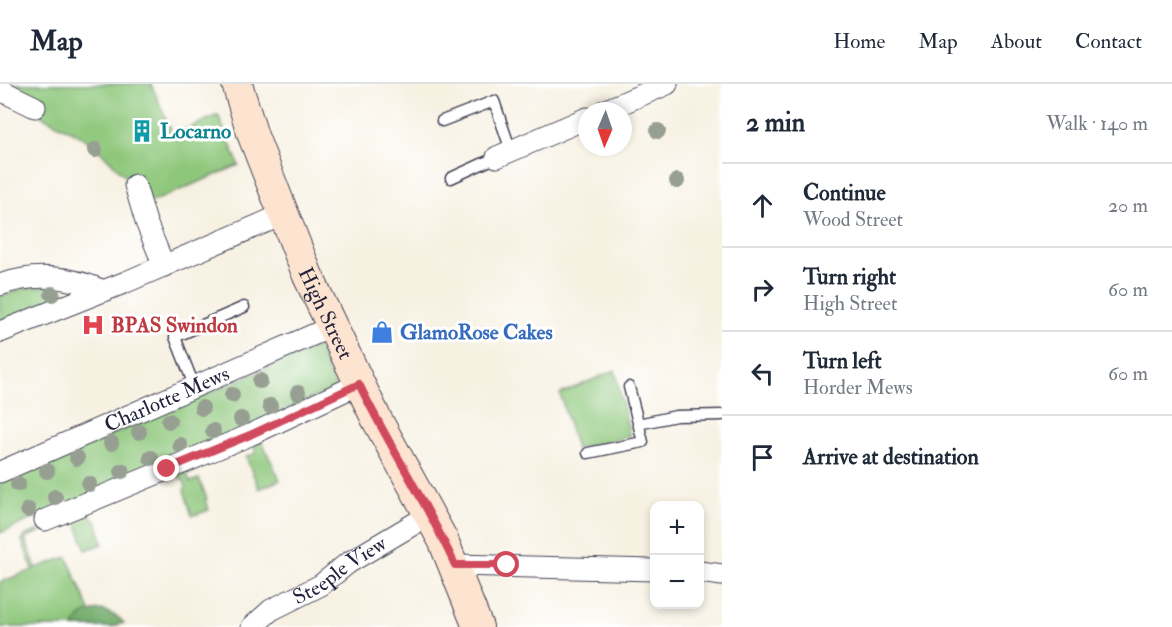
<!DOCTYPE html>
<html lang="en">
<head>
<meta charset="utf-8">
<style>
	:root { --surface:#fff; --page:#f6f6f7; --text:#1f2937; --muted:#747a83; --line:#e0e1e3 }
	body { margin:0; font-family:"IM FELL Double Pica",serif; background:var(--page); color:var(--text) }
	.controls { position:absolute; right:18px; bottom:18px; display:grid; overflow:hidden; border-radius:12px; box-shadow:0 3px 9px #0003 }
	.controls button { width:54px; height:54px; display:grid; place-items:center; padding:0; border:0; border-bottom:2px solid var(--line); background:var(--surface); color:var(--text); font:30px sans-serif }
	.compass { position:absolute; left:578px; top:18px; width:54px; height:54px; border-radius:50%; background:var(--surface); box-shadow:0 3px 9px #0003; rotate:182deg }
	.stop { position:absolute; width:18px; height:18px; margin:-14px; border:4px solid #d1495b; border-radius:50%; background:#fff }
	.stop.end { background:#d1495b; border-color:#fff; box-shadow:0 2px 6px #0008 }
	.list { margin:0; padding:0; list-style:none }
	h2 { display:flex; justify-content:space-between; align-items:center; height:78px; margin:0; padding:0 24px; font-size:26px }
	h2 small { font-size:20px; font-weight:400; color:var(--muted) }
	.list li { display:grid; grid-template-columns:39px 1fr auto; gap:18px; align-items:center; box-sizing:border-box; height:84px; padding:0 24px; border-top:2px solid var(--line) }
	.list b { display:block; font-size:22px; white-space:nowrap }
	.list p { margin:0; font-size:20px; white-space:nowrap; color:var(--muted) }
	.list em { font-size:20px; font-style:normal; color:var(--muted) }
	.icon { flex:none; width:33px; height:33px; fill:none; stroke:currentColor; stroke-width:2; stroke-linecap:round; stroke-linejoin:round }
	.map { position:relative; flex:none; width:722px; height:543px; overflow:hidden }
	header { display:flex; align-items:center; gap:36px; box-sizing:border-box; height:84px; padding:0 30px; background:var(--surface); border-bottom:2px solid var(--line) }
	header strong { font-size:28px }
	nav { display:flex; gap:33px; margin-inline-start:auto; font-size:21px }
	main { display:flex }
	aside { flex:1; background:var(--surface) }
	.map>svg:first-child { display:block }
	.green { fill:#8ec77b; stroke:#58745b; stroke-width:1.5 }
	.forest { fill:#72ac6b; stroke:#4a6753; stroke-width:1.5 }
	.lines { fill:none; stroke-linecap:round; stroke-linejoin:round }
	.service-casing { stroke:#424154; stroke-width:13 }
	.minor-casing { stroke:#424154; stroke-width:23 }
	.secondary-casing { stroke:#424154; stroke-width:32 }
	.service { stroke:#fff; stroke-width:10 }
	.minor { stroke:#fff; stroke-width:21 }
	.secondary { stroke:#fde4d0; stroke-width:30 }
	.tree { fill:#979f92 }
	.route { stroke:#d1495b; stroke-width:8 }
	.labels { text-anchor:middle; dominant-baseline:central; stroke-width:6; stroke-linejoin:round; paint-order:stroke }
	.culture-label { font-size:21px; font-weight:bold; fill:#0d838f; stroke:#fff; text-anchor:start }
	.street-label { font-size:21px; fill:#22223b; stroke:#fff }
	.health-label { font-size:21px; font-weight:bold; fill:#be3a42; stroke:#fff; text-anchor:start }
	.shop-label { font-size:21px; font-weight:bold; fill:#366cbe; stroke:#fff; text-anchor:start }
</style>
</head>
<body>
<header>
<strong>Map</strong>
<nav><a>Home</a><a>Map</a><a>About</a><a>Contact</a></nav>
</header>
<main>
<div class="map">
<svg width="722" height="543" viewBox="0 0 722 543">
	<rect width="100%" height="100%" fill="#fff"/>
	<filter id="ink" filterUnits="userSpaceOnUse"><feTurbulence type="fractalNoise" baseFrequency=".0167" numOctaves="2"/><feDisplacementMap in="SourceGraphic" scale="12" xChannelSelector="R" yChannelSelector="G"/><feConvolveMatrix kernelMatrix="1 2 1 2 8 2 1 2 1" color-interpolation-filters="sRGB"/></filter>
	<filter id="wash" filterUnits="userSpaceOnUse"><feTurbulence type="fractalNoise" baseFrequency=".008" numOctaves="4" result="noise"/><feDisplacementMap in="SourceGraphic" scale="24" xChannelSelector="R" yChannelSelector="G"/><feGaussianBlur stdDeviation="1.35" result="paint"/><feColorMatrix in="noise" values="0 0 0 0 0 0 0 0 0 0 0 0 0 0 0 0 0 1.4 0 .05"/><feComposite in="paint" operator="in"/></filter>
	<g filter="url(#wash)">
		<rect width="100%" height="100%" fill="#f7f1e2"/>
		<path class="green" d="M 0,0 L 151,0 L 173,51 L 218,31 L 239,81 L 147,120 L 130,97 L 98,65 L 80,52 L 36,29 Z
			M 47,202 L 63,205 L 68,210 L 0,238 L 0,213 L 24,204 Z
			M 317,263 L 336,304 L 0,449 L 0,398 Z
			M 615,286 L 630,352 L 576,365 L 560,310 Z
			M 261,356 L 280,396 L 259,405 L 246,373 L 256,369 L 253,361 Z
			M 194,384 L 199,385 L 187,390 L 190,398 L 199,395 L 207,415 L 205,417 L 209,426 L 192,432 L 184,406 L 186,403 L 184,397 L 180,395 L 178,388 Z
			M 90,428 L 92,435 L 96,437 L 103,460 L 86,466 L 75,435 L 60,441 Z
			M 39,446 L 40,448 L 25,454 L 36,484 L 67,473 L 97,543 L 0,543 L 0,498 L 33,486 L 22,457 L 26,451 Z"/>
		<path class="forest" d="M 103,526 L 118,533 L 124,539 L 112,543 L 74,543 C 79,529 89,527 103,526 Z"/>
	</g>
	<g filter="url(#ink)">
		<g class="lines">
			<g class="service-casing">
				<path id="service" d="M 442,37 L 494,17 L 511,67
					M 451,94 L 497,73
					M 195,304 L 175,253 L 244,223
					M 638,340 L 676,332 L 722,331
					M 588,369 L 643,358 L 629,303"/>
			</g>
			<g class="minor-casing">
				<g id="minor">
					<path d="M 0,6 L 35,23"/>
					<path d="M 604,27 L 667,0"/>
					<path d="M 497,73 L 587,34"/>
					<path d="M 135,101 L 146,138 L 164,182"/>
					<path d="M 0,201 C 35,188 70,192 104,207"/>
					<path d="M 0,248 L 126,198 L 282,131"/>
					<path id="s1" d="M 0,388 L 331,243"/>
					<path d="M 45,436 L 250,351 L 359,300"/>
					<path d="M 455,481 L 654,486"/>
					<path d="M 700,488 L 722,491"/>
					<path id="s2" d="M 252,543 L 271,526 L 321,501 L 348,479 L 429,431"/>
				</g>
			</g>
			<g class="secondary-casing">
				<g id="secondary">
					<path id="s3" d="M 237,0 L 253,52 L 308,192 L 376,334 L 443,456 L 478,543"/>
				</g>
			</g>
			<use href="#service" class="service"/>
			<use href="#minor" class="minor"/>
			<use href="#secondary" class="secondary"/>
		</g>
		<g class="tree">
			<circle cx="658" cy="47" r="8"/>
			<circle cx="95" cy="66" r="8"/>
			<circle cx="677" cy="97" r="8"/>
			<circle cx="52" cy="210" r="8"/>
			<circle cx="260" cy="297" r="8"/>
			<circle cx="298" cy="309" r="8"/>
			<circle cx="232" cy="311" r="8"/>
			<circle cx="270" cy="322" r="8"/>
			<circle cx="202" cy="324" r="8"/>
			<circle cx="241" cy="335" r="8"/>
			<circle cx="169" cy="337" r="8"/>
			<circle cx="213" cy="347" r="8"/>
			<circle cx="139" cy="348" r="8"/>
			<circle cx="111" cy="359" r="8"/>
			<circle cx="180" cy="361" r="8"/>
			<circle cx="77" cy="374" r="8"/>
			<circle cx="151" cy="374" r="8"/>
			<circle cx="47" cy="387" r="8"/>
			<circle cx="122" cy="387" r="8"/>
			<circle cx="18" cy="400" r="8"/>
			<circle cx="89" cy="400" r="8"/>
			<circle cx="55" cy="413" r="8"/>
			<circle cx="28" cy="426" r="8"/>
		</g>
	</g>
	<g class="lines" filter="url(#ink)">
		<path class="route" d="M 167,385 L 250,351 L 359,300 C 389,362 427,419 455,481 L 507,481"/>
	</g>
	<defs>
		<g id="building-bare" transform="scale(1.8)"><path d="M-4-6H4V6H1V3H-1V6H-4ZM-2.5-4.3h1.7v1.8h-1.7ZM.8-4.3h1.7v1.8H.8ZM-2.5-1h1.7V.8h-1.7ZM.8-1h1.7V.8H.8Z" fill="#0f9aa8" stroke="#fff" stroke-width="2.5" paint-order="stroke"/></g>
		<g id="hospital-bare" transform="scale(1.8)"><path d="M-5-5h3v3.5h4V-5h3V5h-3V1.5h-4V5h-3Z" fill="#e0444e" stroke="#fff" stroke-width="2.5" paint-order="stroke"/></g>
		<g id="shop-bare" transform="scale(1.8)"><path d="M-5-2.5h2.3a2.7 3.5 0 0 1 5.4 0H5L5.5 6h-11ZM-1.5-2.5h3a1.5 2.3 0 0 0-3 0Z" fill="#3f7fe0" stroke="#fff" stroke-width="2.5" paint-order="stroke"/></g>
	</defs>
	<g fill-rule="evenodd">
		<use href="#building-bare" x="142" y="47"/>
		<use href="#hospital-bare" x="93" y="241"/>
		<use href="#shop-bare" x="382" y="248"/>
	</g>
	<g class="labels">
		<g class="culture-label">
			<text x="160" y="47">Locarno</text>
		</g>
		<g class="street-label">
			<text stroke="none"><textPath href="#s3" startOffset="246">High Street</textPath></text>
			<text stroke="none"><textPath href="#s1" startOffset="182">Charlotte Mews</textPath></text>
			<text stroke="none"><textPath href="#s2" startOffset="105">Steeple View</textPath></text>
		</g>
		<g class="health-label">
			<text x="111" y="241">BPAS Swindon</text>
		</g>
		<g class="shop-label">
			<text x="400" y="248">GlamoRose Cakes</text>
		</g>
	</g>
</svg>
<div class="controls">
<button>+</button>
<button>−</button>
</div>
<svg class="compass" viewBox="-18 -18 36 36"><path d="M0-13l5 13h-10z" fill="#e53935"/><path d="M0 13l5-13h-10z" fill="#747a83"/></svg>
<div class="stop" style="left:507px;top:481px"></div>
<div class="stop end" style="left:167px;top:385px"></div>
</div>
<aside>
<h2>2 min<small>Walk · 140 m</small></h2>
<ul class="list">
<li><svg class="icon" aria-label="ahead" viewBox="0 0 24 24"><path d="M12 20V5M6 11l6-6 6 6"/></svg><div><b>Continue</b><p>Wood Street</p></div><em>20 m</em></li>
<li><svg class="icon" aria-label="right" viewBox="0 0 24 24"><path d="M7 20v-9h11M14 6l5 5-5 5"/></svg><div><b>Turn right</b><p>High Street</p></div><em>60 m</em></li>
<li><svg class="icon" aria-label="left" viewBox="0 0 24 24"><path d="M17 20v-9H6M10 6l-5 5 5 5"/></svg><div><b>Turn left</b><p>Horder Mews</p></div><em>60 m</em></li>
<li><svg class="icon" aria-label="arrive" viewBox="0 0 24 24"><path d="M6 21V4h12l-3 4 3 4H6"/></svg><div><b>Arrive at destination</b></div></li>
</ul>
</aside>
</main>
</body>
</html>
